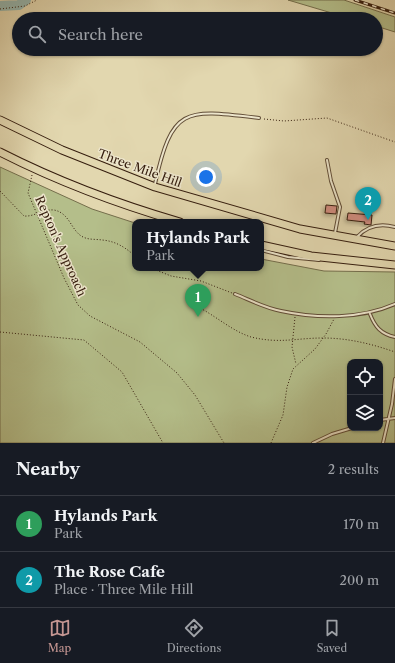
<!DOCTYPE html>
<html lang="en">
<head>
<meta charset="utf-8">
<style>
	:root { --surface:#171b24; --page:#20242c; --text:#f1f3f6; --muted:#9ea1a6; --line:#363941; --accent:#c59692 }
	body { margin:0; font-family:"Libre Caslon Text",serif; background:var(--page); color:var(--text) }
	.controls { position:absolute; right:12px; bottom:12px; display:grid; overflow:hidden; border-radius:8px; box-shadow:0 1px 3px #0004 }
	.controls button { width:36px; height:36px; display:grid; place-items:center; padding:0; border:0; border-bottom:1px solid var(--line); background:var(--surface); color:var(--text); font:20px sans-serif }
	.you { position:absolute; left:206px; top:177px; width:14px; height:14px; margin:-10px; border:3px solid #fff; border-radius:50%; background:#1a73e8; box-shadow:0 0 0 6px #1a73e833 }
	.badge { display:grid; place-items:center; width:26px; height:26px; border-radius:50%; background:var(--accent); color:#fff; font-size:13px; font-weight:700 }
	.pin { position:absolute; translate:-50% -33px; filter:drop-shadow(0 1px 2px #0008) }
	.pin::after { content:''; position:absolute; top:21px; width:14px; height:12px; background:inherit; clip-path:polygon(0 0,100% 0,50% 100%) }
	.popup { position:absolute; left:132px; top:219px; width:132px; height:52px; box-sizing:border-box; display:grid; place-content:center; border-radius:8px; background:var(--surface); filter:drop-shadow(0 1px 3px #0005); font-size:13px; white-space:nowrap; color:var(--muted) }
	.popup b { font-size:15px; color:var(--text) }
	.popup::after { content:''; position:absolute; left:50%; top:100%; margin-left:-8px; border:8px solid transparent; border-top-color:var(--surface) }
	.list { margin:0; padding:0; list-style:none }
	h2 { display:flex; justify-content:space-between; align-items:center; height:52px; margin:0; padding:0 16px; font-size:17px }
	h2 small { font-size:13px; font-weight:400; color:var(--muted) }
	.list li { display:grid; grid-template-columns:26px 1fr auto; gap:12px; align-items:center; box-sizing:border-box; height:56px; padding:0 16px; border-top:1px solid var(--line) }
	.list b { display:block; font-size:15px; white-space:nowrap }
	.list p { margin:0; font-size:13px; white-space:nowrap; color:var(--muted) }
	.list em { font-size:13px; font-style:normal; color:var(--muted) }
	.icon { flex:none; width:22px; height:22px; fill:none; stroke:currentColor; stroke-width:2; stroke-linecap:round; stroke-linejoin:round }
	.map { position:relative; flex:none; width:395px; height:443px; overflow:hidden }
	.search { position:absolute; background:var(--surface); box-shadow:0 1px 3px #0004; left:12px; right:12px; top:12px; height:44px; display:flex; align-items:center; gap:10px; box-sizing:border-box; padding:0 14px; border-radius:22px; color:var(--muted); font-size:15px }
	.sheet { height:164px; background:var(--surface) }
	nav { display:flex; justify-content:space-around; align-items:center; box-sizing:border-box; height:56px; border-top:1px solid var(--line); background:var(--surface); font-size:11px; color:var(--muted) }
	nav a { display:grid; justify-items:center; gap:2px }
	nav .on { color:var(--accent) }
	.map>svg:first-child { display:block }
	.green { fill:#b4be8a; stroke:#746e4c; fill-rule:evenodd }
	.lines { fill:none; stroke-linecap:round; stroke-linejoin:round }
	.river { stroke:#96b8b1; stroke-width:10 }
	.building { fill:#d28d80; stroke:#351d0e; filter:url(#shadow) }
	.service-casing { stroke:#604c36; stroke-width:4 }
	.trunk-casing { stroke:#351d0e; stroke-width:9 }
	.path { stroke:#351d0e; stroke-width:1; stroke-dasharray:1 2; stroke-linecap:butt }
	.service { stroke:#ece5cb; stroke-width:2 }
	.trunk { stroke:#e2d7af; stroke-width:7 }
	.rail-casing { stroke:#351d0e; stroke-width:3 }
	.rail { stroke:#ece5cb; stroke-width:1.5; stroke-dasharray:4.5; stroke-linecap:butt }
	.labels { text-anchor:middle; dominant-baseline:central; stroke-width:3; stroke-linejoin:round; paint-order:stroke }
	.street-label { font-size:12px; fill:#351d0e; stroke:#ece5cb }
</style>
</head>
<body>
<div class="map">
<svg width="395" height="443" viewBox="0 0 395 443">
	<defs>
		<filter id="shadow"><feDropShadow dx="-2" dy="2" stdDeviation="2" flood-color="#0004"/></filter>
	</defs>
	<rect width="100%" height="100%" fill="#e2d7af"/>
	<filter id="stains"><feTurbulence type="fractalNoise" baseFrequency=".005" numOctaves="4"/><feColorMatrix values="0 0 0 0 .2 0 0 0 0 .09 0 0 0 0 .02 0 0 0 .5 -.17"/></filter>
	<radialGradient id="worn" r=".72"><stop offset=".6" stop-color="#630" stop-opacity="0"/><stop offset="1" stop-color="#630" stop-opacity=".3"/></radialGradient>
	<path class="green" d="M 288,0 L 344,0 L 395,17 L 395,32 L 376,26 L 376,19 L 352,19 Z
		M 0,167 L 92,209 L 135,223 L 135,268 L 261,268 L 261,259 L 324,271 L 395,272 L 395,443 L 0,443 ZM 350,362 L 380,362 L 380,428 L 350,428 Z"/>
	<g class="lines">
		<path class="river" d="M 0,6 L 19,5 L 26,0"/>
	</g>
	<path class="building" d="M 326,205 L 337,206 L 336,214 L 325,213 Z
		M 348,213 L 372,215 L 371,225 L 364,224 L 365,222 L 347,220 Z"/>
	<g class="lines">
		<g class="service-casing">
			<path id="service" d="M 327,160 L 331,181 L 340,207 L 335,233
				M 155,184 C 172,106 185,109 259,118
				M 357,237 C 367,226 380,223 395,227
				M 261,250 L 288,257 L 319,260
				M 235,294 C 250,300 265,308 281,311 C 318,319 361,319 395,304
				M 370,314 C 375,327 381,334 395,337
				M 380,420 L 395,418
				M 313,443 L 332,434 L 352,428
				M 383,443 L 392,404 L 395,379"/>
		</g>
		<g class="trunk-casing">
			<path id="trunk" d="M 0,120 L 62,150 L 155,187 L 300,229 L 395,246
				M 0,152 C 57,181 118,204 180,222
				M 261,245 L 311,256 L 395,265"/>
		</g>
		<path class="path" d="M 0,9 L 25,6 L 37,0
			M 264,119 L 284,121 L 327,118 L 395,142
			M 32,175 L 28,193 L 64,278 L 78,305 L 90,316 L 140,342 L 177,373 L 195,395 L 224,443
			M 0,191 L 24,216 C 34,217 43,209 54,210 C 70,213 71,231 83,237 C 89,240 96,239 102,240 C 115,241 125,247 135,256
			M 151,268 L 171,276 L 201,281 L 232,293
			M 198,307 C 216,316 232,331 251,337 C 280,344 296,338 323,338 C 348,338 372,344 395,352
			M 295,317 L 292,347 L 296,364
			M 0,332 L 84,340 L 122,372 L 163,443
			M 271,443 L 283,415 L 287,387 L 293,369 L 315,349 L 326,334 L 334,319"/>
		<use href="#service" class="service"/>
		<use href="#trunk" class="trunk"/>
		<g class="rail-casing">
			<path id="rail" d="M 355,0 L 395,13"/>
		</g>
		<use href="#rail" class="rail"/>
	</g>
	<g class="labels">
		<g class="street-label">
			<text transform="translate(140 168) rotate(20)">Three Mile Hill</text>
			<text transform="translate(61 246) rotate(66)">Repton's Approach</text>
		</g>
	</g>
	<rect width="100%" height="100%" filter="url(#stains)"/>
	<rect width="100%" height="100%" fill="url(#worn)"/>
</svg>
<div class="controls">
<button><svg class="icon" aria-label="locate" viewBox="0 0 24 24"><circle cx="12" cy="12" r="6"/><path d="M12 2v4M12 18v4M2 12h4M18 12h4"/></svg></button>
<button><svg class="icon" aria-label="layers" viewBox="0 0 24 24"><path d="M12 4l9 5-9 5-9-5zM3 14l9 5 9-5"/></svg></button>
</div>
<div class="you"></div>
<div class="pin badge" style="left:198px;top:317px;background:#2e9e5b">1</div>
<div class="popup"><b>Hylands Park</b>Park</div>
<div class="pin badge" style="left:368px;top:220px;background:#0f9aa8">2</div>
<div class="search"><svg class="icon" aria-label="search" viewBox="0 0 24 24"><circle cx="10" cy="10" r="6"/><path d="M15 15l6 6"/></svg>Search here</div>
</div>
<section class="sheet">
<h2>Nearby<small>2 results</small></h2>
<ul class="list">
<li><span class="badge" style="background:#2e9e5b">1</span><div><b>Hylands Park</b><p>Park</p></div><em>170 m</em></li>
<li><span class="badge" style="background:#0f9aa8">2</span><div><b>The Rose Cafe</b><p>Place · Three Mile Hill</p></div><em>200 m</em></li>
</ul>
</section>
<nav>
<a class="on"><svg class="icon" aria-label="map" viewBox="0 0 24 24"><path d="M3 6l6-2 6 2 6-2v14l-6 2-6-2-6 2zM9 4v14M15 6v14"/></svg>Map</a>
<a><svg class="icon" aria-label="directions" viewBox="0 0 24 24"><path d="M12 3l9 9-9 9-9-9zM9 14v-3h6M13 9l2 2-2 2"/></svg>Directions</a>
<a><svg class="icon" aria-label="saved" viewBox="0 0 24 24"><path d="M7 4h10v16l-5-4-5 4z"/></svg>Saved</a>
</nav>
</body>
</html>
